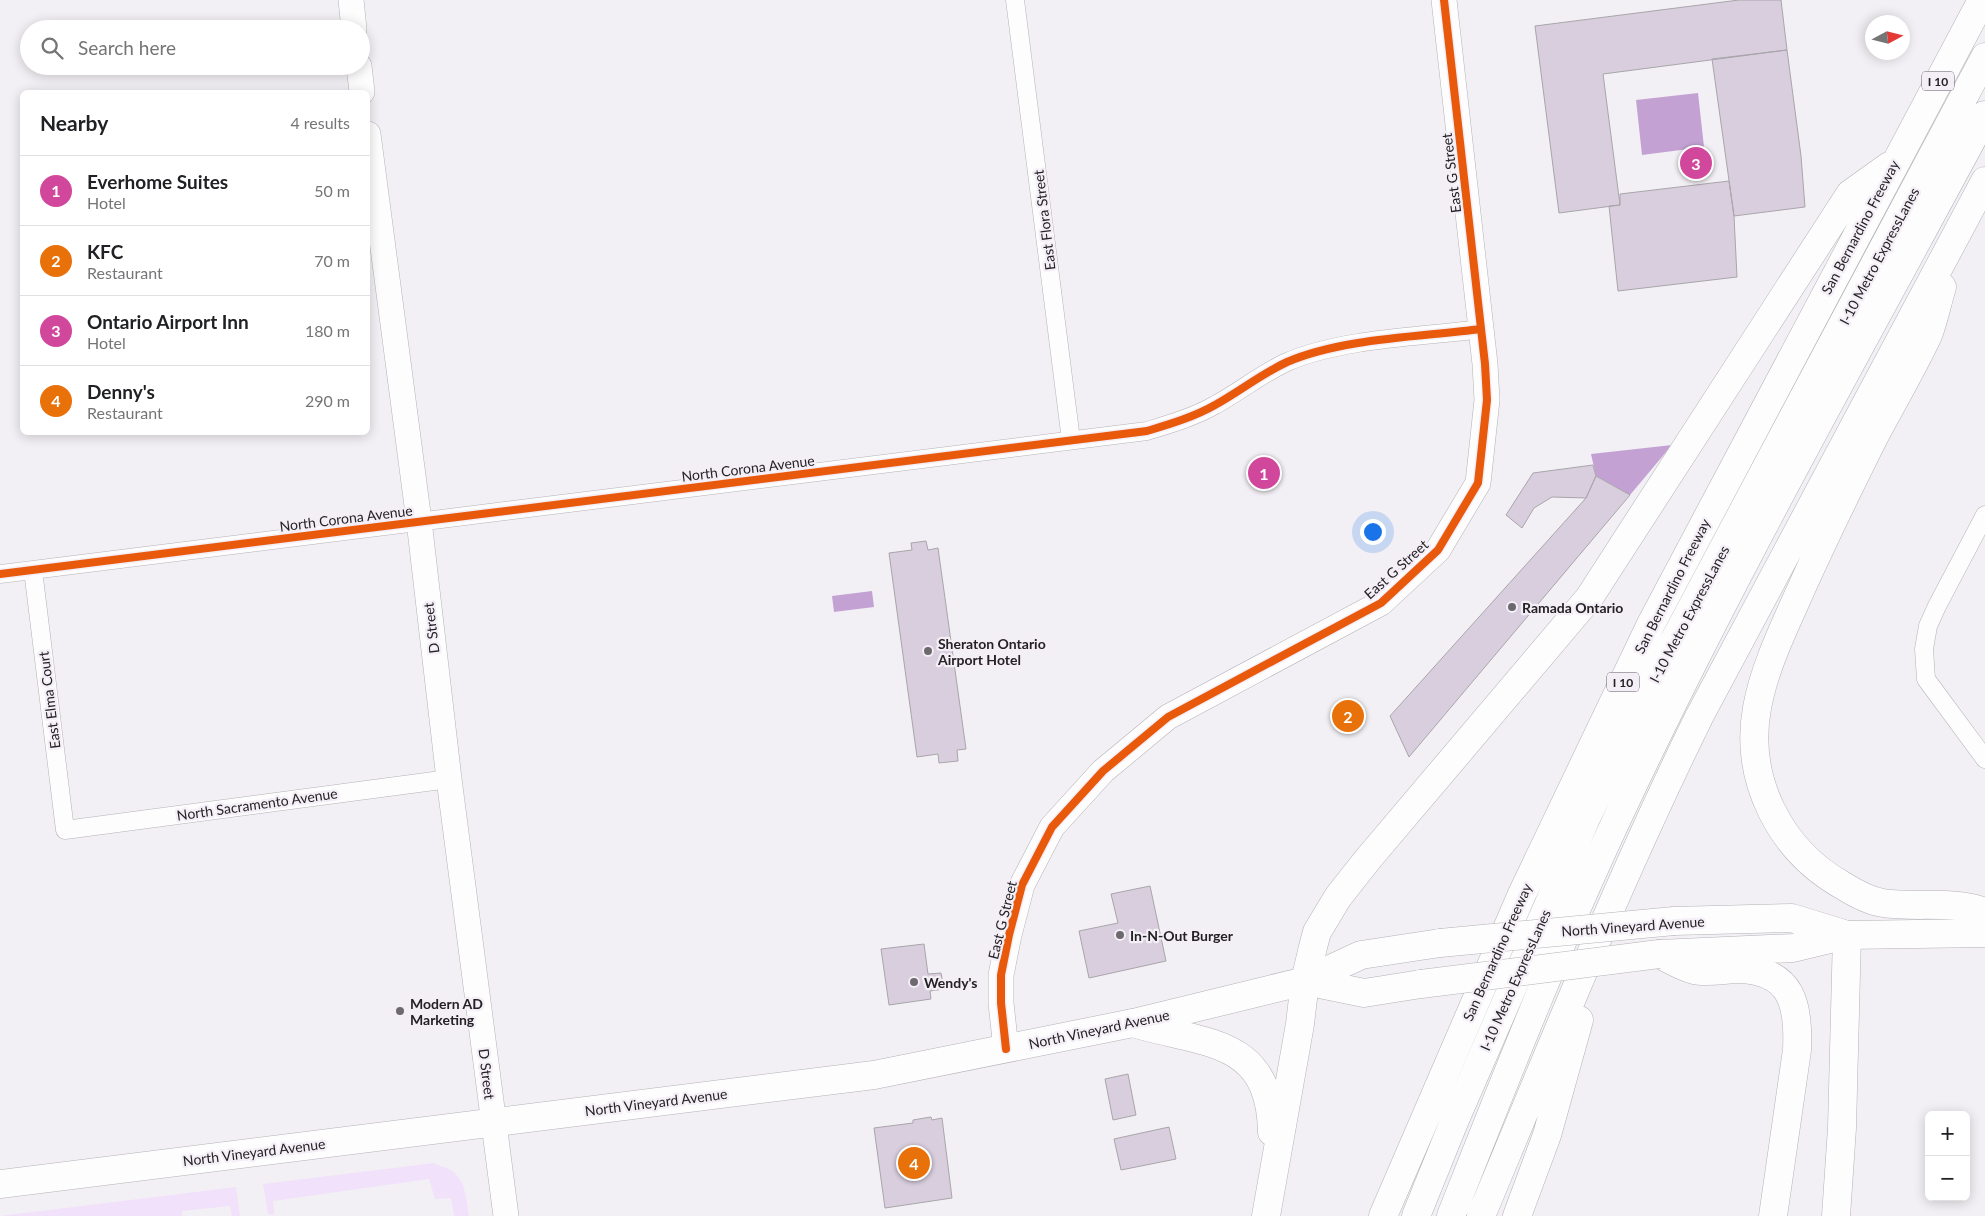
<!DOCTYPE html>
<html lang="en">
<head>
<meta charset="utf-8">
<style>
	:root { --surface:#fff; --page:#f6f6f6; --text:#202124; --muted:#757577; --line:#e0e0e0; --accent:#b45309 }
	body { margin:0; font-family:Lato,sans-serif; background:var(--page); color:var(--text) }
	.controls { position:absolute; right:15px; bottom:15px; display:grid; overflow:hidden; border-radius:8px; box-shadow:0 2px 12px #0003 }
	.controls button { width:45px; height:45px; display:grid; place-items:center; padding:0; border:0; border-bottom:1px solid var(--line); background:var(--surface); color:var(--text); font:25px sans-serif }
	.compass { position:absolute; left:1865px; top:15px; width:45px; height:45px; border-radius:50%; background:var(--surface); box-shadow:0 2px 12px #0003; rotate:83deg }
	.you { position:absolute; left:1372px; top:531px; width:18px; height:18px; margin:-12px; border:4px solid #fff; border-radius:50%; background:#1a73e8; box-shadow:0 0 0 8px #1a73e833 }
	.badge { display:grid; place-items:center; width:32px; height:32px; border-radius:50%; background:var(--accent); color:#fff; font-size:16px; font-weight:700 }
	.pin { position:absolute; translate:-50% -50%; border:2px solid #fff; box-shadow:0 1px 5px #0006 }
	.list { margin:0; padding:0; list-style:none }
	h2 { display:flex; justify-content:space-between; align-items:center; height:65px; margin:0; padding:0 20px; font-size:21px }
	h2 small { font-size:16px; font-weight:400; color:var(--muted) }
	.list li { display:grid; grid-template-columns:32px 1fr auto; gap:15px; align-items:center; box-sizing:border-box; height:70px; padding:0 20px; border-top:1px solid var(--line) }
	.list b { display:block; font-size:19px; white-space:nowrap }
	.list p { margin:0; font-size:16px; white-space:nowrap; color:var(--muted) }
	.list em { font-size:16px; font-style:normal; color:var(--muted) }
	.icon { flex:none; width:28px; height:28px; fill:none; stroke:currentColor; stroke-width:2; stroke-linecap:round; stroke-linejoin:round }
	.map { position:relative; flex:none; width:1985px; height:1216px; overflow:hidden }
	.search { position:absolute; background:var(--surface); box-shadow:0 2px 12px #0003; left:20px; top:20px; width:350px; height:55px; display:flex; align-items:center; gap:12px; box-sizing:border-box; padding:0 18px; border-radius:28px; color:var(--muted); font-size:19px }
	.panel { position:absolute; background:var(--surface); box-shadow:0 2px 12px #0003; left:20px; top:90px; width:350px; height:345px; border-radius:8px }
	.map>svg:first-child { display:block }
	.green { fill:#f1e1fa }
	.water { fill:#c3a2d3 }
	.building { fill:#d9cede; stroke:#a8a6aa }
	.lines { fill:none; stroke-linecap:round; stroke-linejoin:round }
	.street-casing { stroke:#b4b2b6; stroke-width:19 }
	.secondary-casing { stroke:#b4b2b6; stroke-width:26 }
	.primary-casing { stroke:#b4b2b6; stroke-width:29 }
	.highway-casing { stroke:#b4b2b6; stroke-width:29 }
	.street { stroke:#fdfdfe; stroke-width:18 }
	.secondary { stroke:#fdfdfe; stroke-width:25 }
	.primary { stroke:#fdfdfe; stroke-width:28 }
	.highway { stroke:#fdfdfe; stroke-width:28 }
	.primary-bridge-casing { stroke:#b4b2b6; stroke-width:29; stroke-linecap:butt }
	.primary-bridge { stroke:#fdfdfe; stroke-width:28 }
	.cycleway-casing { stroke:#f4eef7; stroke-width:11 }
	.cycleway { stroke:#e8590c; stroke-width:8 }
	.poi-dot { fill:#6c6a6e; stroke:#f4eef7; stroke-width:2 }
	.labels { text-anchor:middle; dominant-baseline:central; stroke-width:4.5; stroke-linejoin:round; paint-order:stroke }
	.shield { fill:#f4eef7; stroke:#625f64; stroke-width:1 }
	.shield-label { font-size:12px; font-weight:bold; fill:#242225 }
	.street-label { font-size:14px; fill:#242225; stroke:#f4eef7 }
	.poi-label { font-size:14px; font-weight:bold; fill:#242225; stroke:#f4eef7; text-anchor:start }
</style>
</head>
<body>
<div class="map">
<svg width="1985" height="1216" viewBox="0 0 1985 1216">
	<rect width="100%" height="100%" fill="#f3f0f5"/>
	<path class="green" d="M 434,1163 C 439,1166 445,1167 449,1169 C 466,1178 466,1199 469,1216 L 454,1216 L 451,1198 L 435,1199 L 429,1179 L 273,1201 L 274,1215 L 268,1214 L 263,1184 Z
		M 236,1187 L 240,1216 L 232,1216 L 230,1206 L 182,1211 L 182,1216 L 0,1216 Z"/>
	<path class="water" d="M 1698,93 L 1704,147 L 1642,155 L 1636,100 Z
		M 1672,445 L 1630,495 L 1596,476 L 1591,454 Z
		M 872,591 L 874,607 L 834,612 L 832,596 Z"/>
	<path class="building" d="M 1739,0 L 1781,0 L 1787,50 L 1603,74 L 1620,205 L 1559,213 L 1535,26 Z
		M 1787,50 L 1801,156 L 1805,207 L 1734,216 L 1712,59 Z
		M 1729,181 L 1734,216 L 1737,277 L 1618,291 L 1609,206 L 1620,205 L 1620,194 Z
		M 1593,465 L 1596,476 L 1586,498 L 1552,497 L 1534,508 L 1522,528 L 1506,515 L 1533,473 Z
		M 1596,476 L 1630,495 L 1409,757 L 1390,716 L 1586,498 Z
		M 926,541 L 928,550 L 938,548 L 966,749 L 957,750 L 958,761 L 939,763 L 938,754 L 917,757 L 889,553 L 912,550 L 911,543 Z
		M 1150,886 L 1166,961 L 1089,978 L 1079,931 L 1118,923 L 1111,894 Z
		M 924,944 L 928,974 L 941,973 L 944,989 L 930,991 L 931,999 L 889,1005 L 881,949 Z
		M 1128,1074 L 1136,1115 L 1113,1120 L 1105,1079 Z
		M 931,1117 L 932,1120 L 942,1118 L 952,1198 L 885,1208 L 874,1128 L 913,1123 L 913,1120 Z
		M 1169,1127 L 1176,1159 L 1121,1170 L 1114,1139 Z"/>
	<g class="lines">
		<g class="street-casing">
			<path id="street" d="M 1015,0 L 1071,440
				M 1985,515 L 1937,606 L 1928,626 L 1924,649 L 1926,679 L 1985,759
				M 33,570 L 65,830 L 449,779
				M 0,574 L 1147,431 C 1170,424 1194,417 1215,405 C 1239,392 1261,374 1287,362 C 1343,338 1421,337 1481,329"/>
		</g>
		<g class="secondary-casing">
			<path id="secondary" d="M 351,0 L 354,29
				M 359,66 L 362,92
				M 368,134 L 419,521 L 449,779 L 506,1216
				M 1006,1049 L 1001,1003 L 1001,975 L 1009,935 L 1022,885 L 1052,827 L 1103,771 L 1168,717 L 1381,603 L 1438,550 L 1478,483 L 1487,400 L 1485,364 L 1444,0"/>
		</g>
		<g class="primary-casing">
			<path id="primary" d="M 1674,921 L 1792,918 L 1847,935
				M 1659,954 L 1793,948 L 1847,935 L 1985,933
				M 1305,981 L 1364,993 L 1421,984
				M 0,1184 L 874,1075 L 1133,1023 L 1305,981 L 1361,955 L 1440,943"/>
		</g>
		<g class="highway-casing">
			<path id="highway" d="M 1942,287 C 1937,303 1934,320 1928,335 C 1912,369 1892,403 1874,437 C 1848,489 1822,542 1798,596 C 1782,632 1764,669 1757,708 C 1744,779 1780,850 1842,885 C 1853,892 1870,901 1883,903 C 1917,908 1953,900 1985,912
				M 1659,954 C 1669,959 1682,967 1694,970 C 1708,973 1726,969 1740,969 C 1793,971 1799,1006 1797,1050 L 1773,1216
				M 1133,1023 C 1205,1045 1270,1037 1272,1132
				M 1266,1216 L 1300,1024 L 1305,981 L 1313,947 L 1317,932 L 1338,897 L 1368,859 L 1589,598 L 1850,194 L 1889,166
				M 1383,1216 L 1522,894 L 1651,624 L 1982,0
				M 1416,1216 L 1454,1122 L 1587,816 L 1667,654 L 1985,57
				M 1451,1216 C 1506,1077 1561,937 1625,802 C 1735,568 1863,343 1985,115
				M 1481,1216 C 1551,1048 1619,880 1699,717 L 1985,181
				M 1517,1216 L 1547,1135 L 1579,1020
				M 1836,1216 L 1842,1128 L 1847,935"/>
		</g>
		<use href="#street" class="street"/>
		<use href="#secondary" class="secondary"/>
		<use href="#primary" class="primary"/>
		<use href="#highway" class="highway"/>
		<g class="primary-bridge-casing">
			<path id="primary-bridge" d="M 1440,943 L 1674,921
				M 1421,984 L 1659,954"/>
		</g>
		<use href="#primary-bridge" class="primary-bridge"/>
		<g class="cycleway-casing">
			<path id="cycleway" d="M 0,574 L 1147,431 C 1170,424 1194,417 1215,405 C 1239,392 1261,374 1287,362 C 1343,338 1421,337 1481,329
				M 1006,1049 L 1001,1003 L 1001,975 L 1009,935 L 1022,885 L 1052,827 L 1103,771 L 1168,717 L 1381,603 L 1438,550 L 1478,483 L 1487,400 L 1485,364 L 1444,0"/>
		</g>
		<use href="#cycleway" class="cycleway"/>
	</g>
	<g class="poi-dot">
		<circle cx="1512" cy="607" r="5"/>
		<circle cx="928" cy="651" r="5"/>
		<circle cx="1120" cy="935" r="5"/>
		<circle cx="914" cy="982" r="5"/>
		<circle cx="400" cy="1011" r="5"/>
	</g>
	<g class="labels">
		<g class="shield">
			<rect x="1922" y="71.5" width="32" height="19" rx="4"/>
			<rect x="1607" y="672.5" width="32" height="19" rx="4"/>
		</g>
		<g class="shield-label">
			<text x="1938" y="81">I 10</text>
			<text x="1623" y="682">I 10</text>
		</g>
		<g class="street-label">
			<text transform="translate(1451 173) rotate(-97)">East G Street</text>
			<text transform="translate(1044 220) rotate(-97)">East Flora Street</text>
			<text transform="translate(1860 227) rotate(-62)">San Bernardino Freeway</text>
			<text transform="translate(1879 256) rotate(-62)">I-10 Metro ExpressLanes</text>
			<text transform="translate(748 468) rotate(-7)">North Corona Avenue</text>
			<text transform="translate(346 518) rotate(-7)">North Corona Avenue</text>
			<text transform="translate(1396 569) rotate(-42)">East G Street</text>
			<text transform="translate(1672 586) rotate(-63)">San Bernardino Freeway</text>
			<text transform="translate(1689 614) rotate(-62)">I-10 Metro ExpressLanes</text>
			<text transform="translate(431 628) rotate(-97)">D Street</text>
			<text transform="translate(49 700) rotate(-97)">East Elma Court</text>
			<text transform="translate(257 804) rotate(-8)">North Sacramento Avenue</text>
			<text transform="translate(1002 920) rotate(-76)">East G Street</text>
			<text transform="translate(1633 926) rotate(-4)">North Vineyard Avenue</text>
			<text transform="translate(1497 952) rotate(-66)">San Bernardino Freeway</text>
			<text transform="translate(1515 980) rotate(-66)">I-10 Metro ExpressLanes</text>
			<text transform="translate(1099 1029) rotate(-12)">North Vineyard Avenue</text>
			<text transform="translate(487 1074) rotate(83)">D Street</text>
			<text transform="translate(656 1102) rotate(-7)">North Vineyard Avenue</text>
			<text transform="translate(254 1152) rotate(-7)">North Vineyard Avenue</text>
		</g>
		<g class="poi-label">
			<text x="1522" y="607">Ramada Ontario</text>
			<text x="938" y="643">Sheraton Ontario<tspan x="938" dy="16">Airport Hotel</tspan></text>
			<text x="1130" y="935">In-N-Out Burger</text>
			<text x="924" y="982">Wendy's</text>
			<text x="410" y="1003">Modern AD<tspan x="410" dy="16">Marketing</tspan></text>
		</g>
	</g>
</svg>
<div class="controls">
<button>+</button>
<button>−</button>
</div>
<svg class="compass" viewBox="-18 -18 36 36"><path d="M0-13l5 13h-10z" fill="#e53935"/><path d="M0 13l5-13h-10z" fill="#757577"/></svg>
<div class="you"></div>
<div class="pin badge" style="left:1264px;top:473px;background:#d1479c">1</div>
<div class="pin badge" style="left:1348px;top:716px;background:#e8710a">2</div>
<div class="pin badge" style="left:1696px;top:163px;background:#d1479c">3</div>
<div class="pin badge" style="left:914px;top:1163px;background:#e8710a">4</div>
<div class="search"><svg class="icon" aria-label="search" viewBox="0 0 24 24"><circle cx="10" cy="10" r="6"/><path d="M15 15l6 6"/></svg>Search here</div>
<section class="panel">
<h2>Nearby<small>4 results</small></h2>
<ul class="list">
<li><span class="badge" style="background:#d1479c">1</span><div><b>Everhome Suites</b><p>Hotel</p></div><em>50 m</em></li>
<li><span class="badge" style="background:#e8710a">2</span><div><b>KFC</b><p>Restaurant</p></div><em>70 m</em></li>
<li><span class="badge" style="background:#d1479c">3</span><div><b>Ontario Airport Inn</b><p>Hotel</p></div><em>180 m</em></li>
<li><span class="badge" style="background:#e8710a">4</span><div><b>Denny's</b><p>Restaurant</p></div><em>290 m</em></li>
</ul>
</section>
</div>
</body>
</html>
